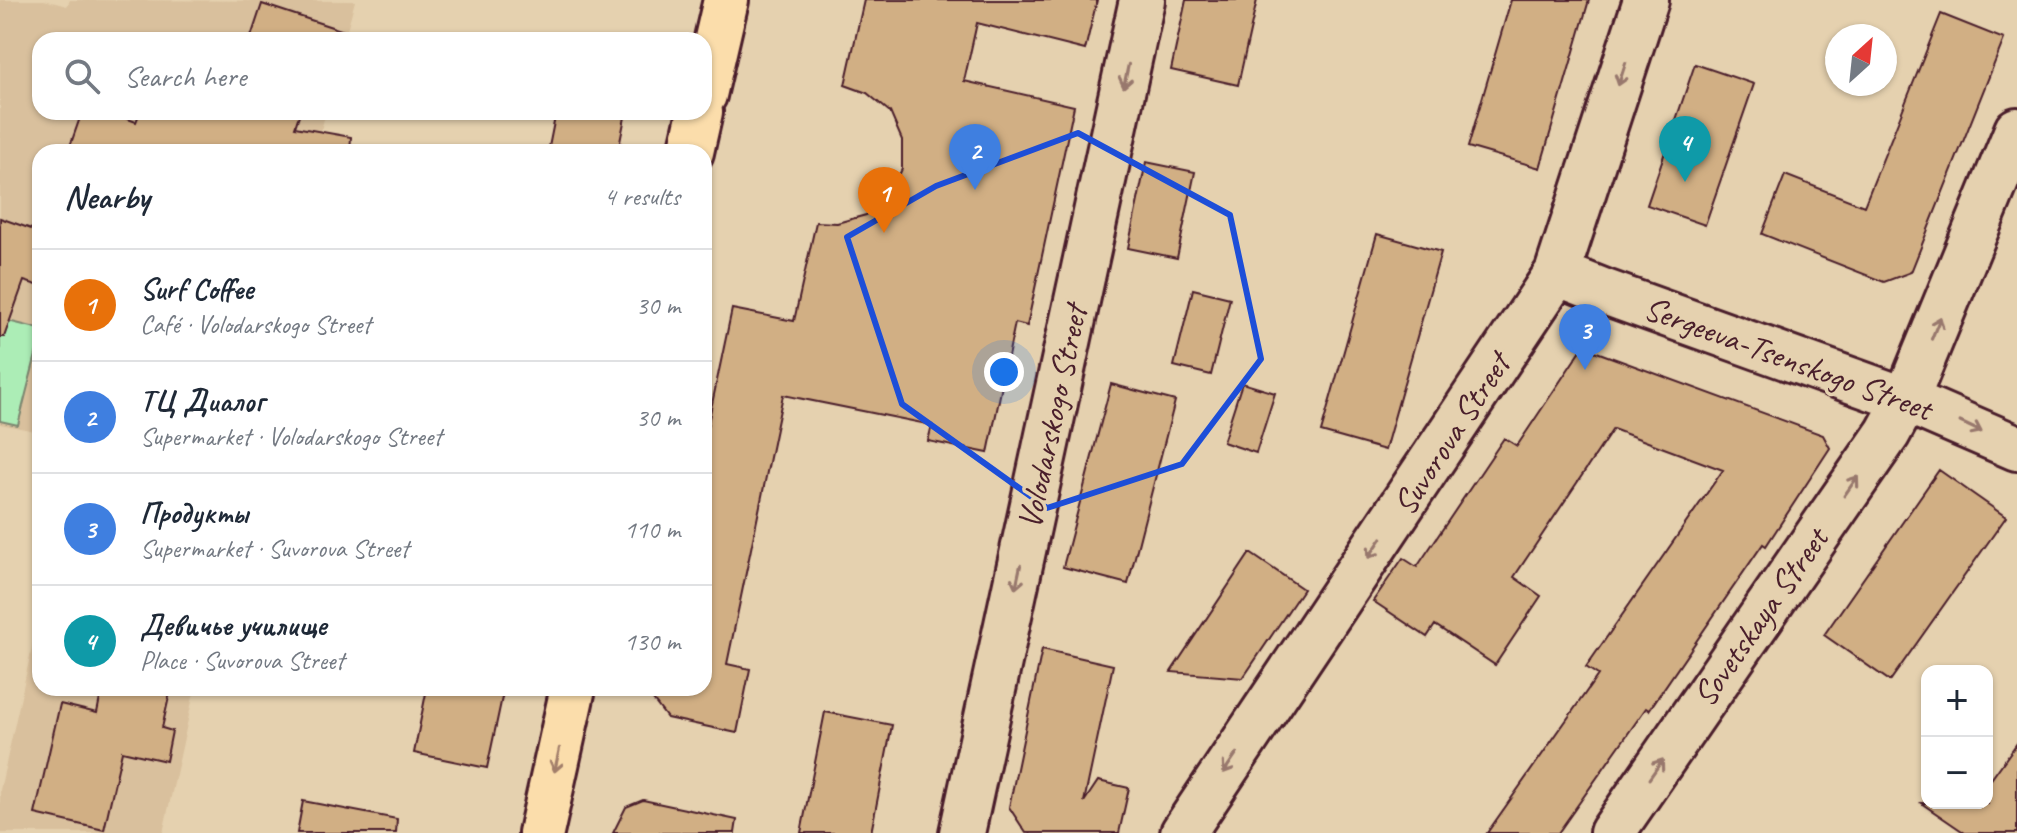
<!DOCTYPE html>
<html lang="en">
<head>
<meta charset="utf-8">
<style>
	:root { --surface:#fff; --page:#f6f6f7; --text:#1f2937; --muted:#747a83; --line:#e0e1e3; --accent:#d93025 }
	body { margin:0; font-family:Caveat,sans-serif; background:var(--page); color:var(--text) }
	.controls { position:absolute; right:24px; bottom:24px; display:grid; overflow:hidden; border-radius:16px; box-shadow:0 2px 6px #0004 }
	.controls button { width:72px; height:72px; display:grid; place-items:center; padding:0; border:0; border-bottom:2px solid var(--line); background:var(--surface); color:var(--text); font:40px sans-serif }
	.compass { position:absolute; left:1825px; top:24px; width:72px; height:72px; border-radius:50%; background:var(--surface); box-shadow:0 2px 6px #0004; rotate:27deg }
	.you { position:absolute; left:1004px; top:372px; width:28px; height:28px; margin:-20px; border:6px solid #fff; border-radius:50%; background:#1a73e8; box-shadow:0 0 0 12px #1a73e833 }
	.badge { display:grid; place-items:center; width:52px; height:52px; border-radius:50%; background:var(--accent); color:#fff; font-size:26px; font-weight:700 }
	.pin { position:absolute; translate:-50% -66px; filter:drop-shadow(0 2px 4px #0008) }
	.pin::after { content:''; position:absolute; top:42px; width:28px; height:24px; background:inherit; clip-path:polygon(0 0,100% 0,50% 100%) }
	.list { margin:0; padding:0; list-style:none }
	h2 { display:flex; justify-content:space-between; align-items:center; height:104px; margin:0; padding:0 32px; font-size:34px }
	h2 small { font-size:26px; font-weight:400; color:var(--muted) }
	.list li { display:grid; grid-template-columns:52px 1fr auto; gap:24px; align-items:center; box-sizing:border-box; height:112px; padding:0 32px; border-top:2px solid var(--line) }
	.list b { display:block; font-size:30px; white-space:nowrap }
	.list p { margin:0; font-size:26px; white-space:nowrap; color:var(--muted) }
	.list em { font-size:26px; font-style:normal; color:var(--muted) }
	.icon { flex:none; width:44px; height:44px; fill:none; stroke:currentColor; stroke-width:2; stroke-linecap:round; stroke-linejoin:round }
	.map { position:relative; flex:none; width:2017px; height:833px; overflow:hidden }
	.search { position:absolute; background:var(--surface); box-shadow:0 2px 6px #0004; left:32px; top:32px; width:680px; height:88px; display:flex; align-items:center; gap:20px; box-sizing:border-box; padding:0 28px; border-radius:24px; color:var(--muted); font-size:30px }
	.panel { position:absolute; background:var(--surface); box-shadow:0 2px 6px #0004; left:32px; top:144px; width:680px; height:552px; border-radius:24px }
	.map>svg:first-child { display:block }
	.built { fill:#d9c09d }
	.green { fill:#acedb6; stroke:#7b8670; stroke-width:2 }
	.building { fill:#d1af84; stroke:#4a1f2b; stroke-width:2 }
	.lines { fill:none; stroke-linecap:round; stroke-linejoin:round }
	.minor-casing { stroke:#4a1f2b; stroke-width:50 }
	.major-casing { stroke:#4a1f2b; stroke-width:50 }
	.minor { stroke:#e5d1af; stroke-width:44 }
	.major { stroke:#fbddab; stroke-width:44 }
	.oneway { stroke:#98786d }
	.oneway2 { stroke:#a27e6b }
	.marked { fill:none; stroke:#1d4ed8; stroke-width:6; stroke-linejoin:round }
	.labels { text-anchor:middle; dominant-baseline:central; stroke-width:7; stroke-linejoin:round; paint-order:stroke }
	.street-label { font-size:34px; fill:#4a1f2b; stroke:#e5d1af }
</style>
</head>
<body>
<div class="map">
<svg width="2017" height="833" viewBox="0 0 2017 833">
	<rect width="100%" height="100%" fill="#e5d1af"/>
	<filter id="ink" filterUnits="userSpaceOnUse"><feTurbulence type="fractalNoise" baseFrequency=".0125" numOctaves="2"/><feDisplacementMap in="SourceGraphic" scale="16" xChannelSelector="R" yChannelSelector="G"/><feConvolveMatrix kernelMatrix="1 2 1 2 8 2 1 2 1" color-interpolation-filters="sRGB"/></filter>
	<g filter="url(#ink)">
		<path class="built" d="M 0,0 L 44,0 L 67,6 L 70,0 L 355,1 L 344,40 L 40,40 L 40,112 L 326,112 L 315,152 L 40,152 L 40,432 L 0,424 Z
			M 40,612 L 40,688 L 195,688 L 163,833 L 0,833 L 0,790 Z"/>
		<path class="green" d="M 0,319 L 40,329 L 40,339 L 18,425 L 0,421 Z"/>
		<path class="building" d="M 864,0 L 1097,0 L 1085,50 L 977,23 L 964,81 L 1074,106 L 1027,326 L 1015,323 L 988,453 L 928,441 L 932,425 L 783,395 L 727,664 L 750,669 L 737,733 L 667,718 L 644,688 L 704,688 L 704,442 L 732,309 L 794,321 L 816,222 L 837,223 L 866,215 L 889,196 L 902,169 L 902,140 L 890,112 L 867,93 L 845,85 Z
			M 1186,0 L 1257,0 L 1238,85 L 1171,70 Z
			M 1511,0 L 1589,0 L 1540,168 L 1468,147 Z
			M 262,4 L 353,34 L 352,40 L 250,40 Z
			M 1941,14 L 2004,39 L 1911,272 L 1884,282 L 1762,234 L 1785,175 L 1864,206 Z
			M 1695,64 L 1754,84 L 1705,225 L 1647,205 Z
			M 82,112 L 109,112 L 136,122 L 140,112 L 300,112 L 295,127 L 351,137 L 350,152 L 68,152 Z
			M 556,112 L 626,112 L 618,152 L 548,152 Z
			M 1146,162 L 1195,172 L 1177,258 L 1128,248 Z
			M 0,218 L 40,232 L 40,286 L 24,281 L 4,337 L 0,337 Z
			M 1377,234 L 1441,252 L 1385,450 L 1321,432 Z
			M 1193,289 L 1230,298 L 1211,375 L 1174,366 Z
			M 1583,347 L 1823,435 L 1830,448 L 1766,546 L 1763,544 L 1649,710 L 1646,708 L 1558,833 L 1487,833 L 1598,675 L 1586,667 L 1723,470 L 1613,429 L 1514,577 L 1541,596 L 1495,665 L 1435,625 L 1427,637 L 1373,601 L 1403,558 L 1417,567 L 1504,438 L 1517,446 Z
			M 1242,383 L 1275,393 L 1256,453 L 1223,442 Z
			M 1111,384 L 1175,401 L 1128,584 L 1063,567 Z
			M 1939,470 L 2006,517 L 1890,681 L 1824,635 Z
			M 1250,553 L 1303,589 L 1243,678 L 1171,672 Z
			M 1042,649 L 1113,665 L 1084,802 L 1098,781 L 1129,788 L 1119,833 L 1026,833 L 1009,807 Z
			M 102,688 L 171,688 L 162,728 L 172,731 L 166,761 L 122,751 L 104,830 L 35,814 L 60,704 L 97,713 Z
			M 427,688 L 504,688 L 487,768 L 414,753 Z
			M 825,712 L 892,725 L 871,833 L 801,833 Z
			M 2017,743 L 2017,833 L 1965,833 L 1921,803 L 1987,803 L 1987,785 Z
			M 643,800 L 737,820 L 735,833 L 613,833 L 626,807 Z
			M 303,801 L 397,819 L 396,833 L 297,833 Z"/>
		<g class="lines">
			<g class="minor-casing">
				<path id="minor" d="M 1557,273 L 1605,292 L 1906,400 L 2017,448
					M 962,833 L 1142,0
					M 1183,833 L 1557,273 L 1646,0
					M 1612,833 L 1888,433 L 1906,400 L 2017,130"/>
			</g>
			<g class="major-casing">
				<path id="major" d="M 704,95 L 726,0
					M 691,152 L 700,112
					M 541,833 L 573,688"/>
			</g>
			<use href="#minor" class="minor"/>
			<use href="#major" class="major"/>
		</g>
		<defs><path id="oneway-shaft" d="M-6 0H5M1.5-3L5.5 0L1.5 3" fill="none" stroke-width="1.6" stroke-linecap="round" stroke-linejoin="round" transform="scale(2)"/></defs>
		<g class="oneway">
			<use href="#oneway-shaft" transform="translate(1622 74) rotate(108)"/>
			<use href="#oneway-shaft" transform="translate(1126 76) rotate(102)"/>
			<use href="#oneway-shaft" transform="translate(1936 328) rotate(-68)"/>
			<use href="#oneway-shaft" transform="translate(1971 427) rotate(25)"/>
			<use href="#oneway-shaft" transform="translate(1851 486) rotate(-55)"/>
			<use href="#oneway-shaft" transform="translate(1375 548) rotate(124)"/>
			<use href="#oneway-shaft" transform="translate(1018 577) rotate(102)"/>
			<use href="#oneway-shaft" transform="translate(1230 763) rotate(124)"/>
			<use href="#oneway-shaft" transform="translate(1656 769) rotate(-55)"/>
		</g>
		<use class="oneway2" href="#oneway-shaft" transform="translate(557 760) rotate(102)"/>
	</g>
	<path class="marked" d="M 1078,133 L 1230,215 L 1261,359 L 1182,464 L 1047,508 L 902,404 L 847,237 L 936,186 Z"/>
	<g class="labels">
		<g class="street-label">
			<text transform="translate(1788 358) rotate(20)">Sergeeva-Tsenskogo Street</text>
			<text transform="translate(1052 417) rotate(-78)">Volodarskogo Street</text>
			<text transform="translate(1451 434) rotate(-57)">Suvorova Street</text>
			<text transform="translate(1760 617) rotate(-55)">Sovetskaya Street</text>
		</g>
	</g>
</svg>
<div class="controls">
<button>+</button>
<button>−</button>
</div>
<svg class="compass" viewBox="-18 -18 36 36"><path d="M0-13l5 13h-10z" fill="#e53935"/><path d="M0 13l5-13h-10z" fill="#747a83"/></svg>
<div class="you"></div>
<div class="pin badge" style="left:884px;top:233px;background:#e8710a">1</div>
<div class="pin badge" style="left:975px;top:190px;background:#3f7fe0">2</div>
<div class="pin badge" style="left:1585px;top:370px;background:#3f7fe0">3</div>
<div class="pin badge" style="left:1685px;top:182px;background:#0f9aa8">4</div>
<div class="search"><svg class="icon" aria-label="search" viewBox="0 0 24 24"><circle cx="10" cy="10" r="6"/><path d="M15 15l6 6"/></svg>Search here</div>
<section class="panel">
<h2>Nearby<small>4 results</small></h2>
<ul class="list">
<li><span class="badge" style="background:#e8710a">1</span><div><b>Surf Coffee</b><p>Café · Volodarskogo Street</p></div><em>30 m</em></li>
<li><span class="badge" style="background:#3f7fe0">2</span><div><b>ТЦ Диалог</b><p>Supermarket · Volodarskogo Street</p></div><em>30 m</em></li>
<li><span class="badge" style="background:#3f7fe0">3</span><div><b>Продукты</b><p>Supermarket · Suvorova Street</p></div><em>110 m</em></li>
<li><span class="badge" style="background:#0f9aa8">4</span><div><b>Девичье училище</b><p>Place · Suvorova Street</p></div><em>130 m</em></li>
</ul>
</section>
</div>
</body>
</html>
